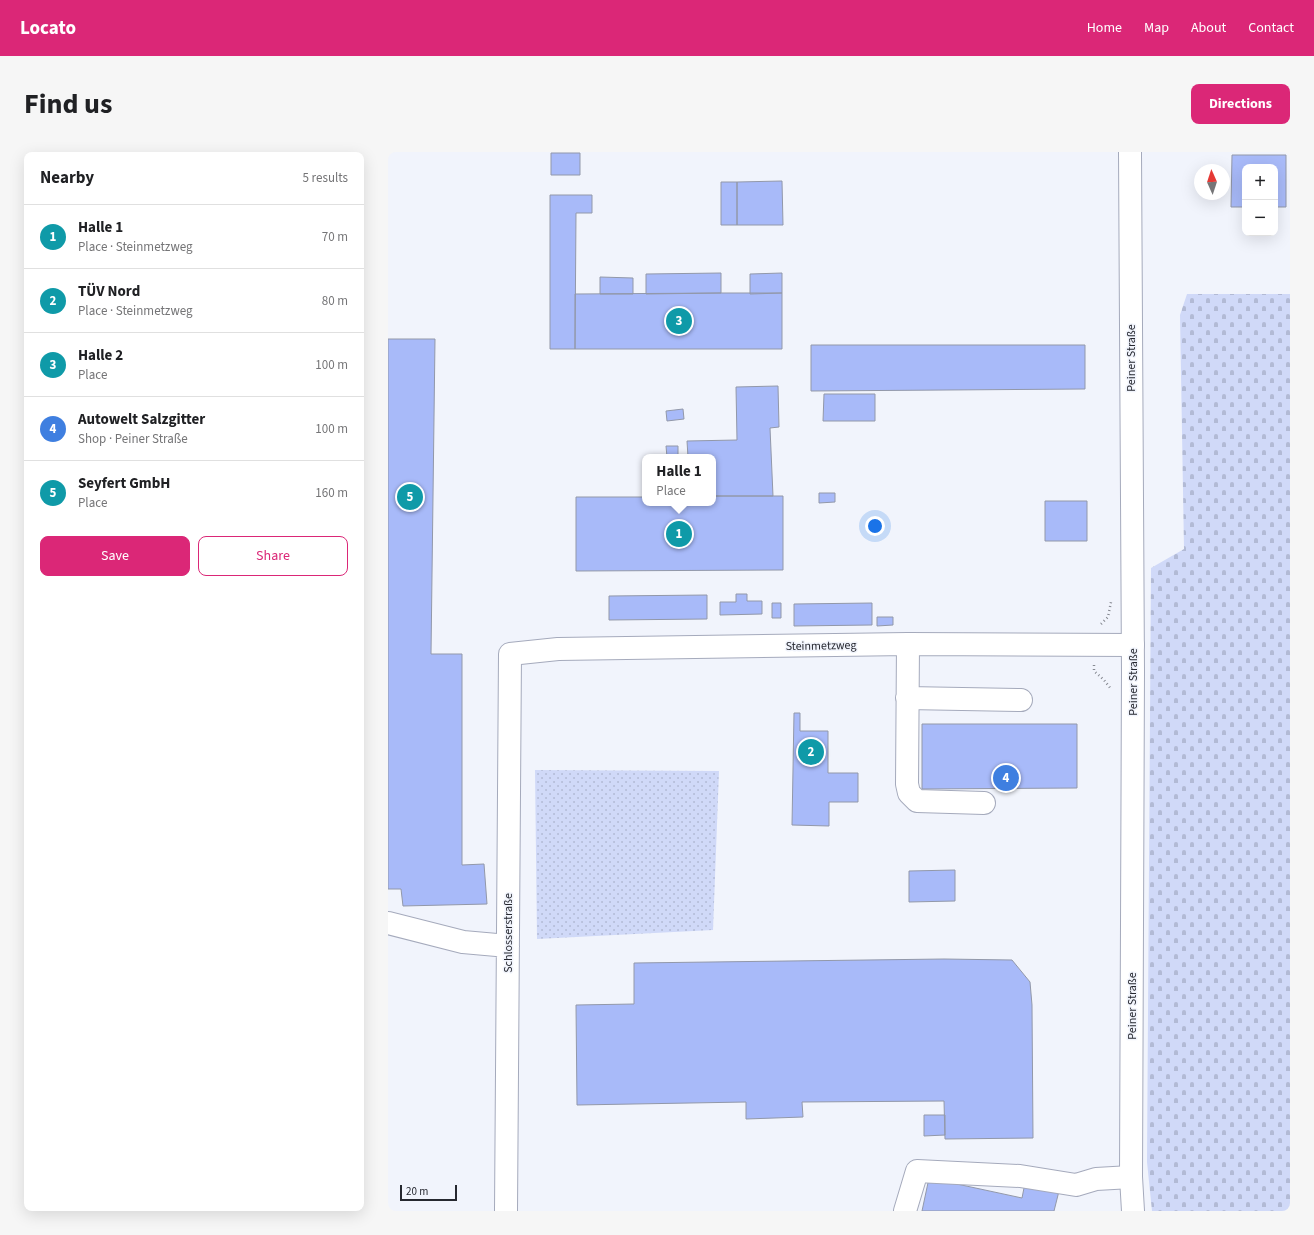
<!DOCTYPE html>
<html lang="en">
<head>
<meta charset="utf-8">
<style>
	:root { --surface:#fff; --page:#f6f6f6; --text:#202124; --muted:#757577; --line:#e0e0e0; --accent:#db2777 }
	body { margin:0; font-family:"Source Sans 3",sans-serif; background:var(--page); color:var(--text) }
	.controls { position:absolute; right:12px; top:12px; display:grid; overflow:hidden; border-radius:8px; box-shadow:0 4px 16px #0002 }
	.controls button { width:36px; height:36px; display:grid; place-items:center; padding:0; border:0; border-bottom:1px solid var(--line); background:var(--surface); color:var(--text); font:20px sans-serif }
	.compass { position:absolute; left:806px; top:12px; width:36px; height:36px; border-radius:50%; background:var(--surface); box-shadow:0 4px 16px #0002; rotate:357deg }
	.scale { position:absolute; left:12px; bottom:10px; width:57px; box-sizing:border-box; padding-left:4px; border:2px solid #262830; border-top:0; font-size:11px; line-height:14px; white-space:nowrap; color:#262830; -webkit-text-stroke:3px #f1f4fc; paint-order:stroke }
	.you { position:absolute; left:487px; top:374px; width:14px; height:14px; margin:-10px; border:3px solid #fff; border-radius:50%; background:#1a73e8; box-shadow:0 0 0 6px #1a73e833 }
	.badge { display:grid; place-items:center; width:26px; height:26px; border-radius:50%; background:var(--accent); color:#fff; font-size:13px; font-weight:700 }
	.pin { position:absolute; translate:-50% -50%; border:2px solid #fff; box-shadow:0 1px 4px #0006 }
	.popup { position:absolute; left:254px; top:302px; width:74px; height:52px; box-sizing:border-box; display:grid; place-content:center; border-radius:8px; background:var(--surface); filter:drop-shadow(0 1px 3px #0005); font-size:13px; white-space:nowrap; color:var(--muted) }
	.popup b { font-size:15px; color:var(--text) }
	.popup::after { content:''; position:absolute; left:50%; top:100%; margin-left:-8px; border:8px solid transparent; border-top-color:var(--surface) }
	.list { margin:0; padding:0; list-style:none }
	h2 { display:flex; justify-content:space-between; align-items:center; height:52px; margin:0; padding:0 16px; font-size:17px }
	h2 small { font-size:13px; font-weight:400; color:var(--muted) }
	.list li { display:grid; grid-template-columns:26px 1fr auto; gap:12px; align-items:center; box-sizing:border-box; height:64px; padding:0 16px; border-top:1px solid var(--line) }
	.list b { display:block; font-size:15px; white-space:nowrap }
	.list p { margin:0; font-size:13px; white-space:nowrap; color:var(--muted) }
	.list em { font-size:13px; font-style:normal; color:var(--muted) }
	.actions { display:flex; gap:8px; padding:12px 16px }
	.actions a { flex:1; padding:9px 0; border:1px solid var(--accent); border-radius:8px; text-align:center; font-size:14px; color:var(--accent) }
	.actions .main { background:var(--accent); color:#fff }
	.map { position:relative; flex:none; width:902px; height:1059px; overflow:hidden; border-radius:8px }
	header { display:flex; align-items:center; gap:24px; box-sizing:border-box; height:56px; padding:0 20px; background:var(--accent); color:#fff }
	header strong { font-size:19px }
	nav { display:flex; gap:22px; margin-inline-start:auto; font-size:14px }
	.intro { display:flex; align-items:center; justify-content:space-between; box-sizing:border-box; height:96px; padding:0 24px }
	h1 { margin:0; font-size:28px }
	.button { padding:10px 18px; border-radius:8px; background:var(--accent); color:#fff; font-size:14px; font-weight:700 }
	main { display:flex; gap:24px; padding:0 24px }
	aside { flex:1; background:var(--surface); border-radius:8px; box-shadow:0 4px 16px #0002 }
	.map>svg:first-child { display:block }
	.grass { fill:url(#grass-dots) }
	.cemetery { fill:url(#cemetery-stones) }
	.building { fill:#a8baf9; stroke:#9298a9 }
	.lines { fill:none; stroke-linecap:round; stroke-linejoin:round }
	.minor-casing { stroke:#a5aabc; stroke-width:24 }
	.major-casing { stroke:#a5aabc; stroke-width:24 }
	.path { stroke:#878a92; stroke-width:2.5; stroke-dasharray:1 3; stroke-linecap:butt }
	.minor { stroke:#fff; stroke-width:22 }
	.major { stroke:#fff; stroke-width:22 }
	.labels { text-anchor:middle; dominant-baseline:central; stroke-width:3; stroke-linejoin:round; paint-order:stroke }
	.street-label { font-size:12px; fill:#262830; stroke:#f1f4fc }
</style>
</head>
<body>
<header>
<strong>Locato</strong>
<nav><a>Home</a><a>Map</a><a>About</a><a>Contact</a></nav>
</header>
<div class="intro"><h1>Find us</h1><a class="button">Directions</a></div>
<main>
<aside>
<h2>Nearby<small>5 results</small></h2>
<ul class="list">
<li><span class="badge" style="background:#0f9aa8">1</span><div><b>Halle 1</b><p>Place · Steinmetzweg</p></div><em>70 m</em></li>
<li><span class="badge" style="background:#0f9aa8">2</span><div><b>TÜV Nord</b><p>Place · Steinmetzweg</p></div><em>80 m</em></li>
<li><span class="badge" style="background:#0f9aa8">3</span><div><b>Halle 2</b><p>Place</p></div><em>100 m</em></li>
<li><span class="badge" style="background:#3f7fe0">4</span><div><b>Autowelt Salzgitter</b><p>Shop · Peiner Straße</p></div><em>100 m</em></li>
<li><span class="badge" style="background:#0f9aa8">5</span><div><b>Seyfert GmbH</b><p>Place</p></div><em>160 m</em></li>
</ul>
<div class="actions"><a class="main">Save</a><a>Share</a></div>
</aside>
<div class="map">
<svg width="902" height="1059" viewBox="0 0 902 1059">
	<defs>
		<pattern id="grass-dots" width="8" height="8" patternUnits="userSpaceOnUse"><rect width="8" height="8" fill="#d0d9f8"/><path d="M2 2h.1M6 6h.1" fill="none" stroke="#b2bad5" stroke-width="1.8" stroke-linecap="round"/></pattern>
		<pattern id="cemetery-stones" width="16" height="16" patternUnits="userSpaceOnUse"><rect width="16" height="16" fill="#d0d9f8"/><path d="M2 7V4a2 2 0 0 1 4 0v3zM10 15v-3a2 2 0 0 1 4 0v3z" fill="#b2bad5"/></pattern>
	</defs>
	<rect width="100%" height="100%" fill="#f1f4fc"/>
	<path class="grass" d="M 147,618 L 331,619 L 325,778 L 149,787 Z"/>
	<path class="cemetery" d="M 799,142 L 902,142 L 902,1059 L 764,1059 L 759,1010 L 763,416 L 796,397 L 792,163 Z"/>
	<path class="building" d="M 163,1 L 192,1 L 192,23 L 163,23 Z
		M 844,3 L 898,3 L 898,55 L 887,55 L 887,15 L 857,15 L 857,55 L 843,55 Z
		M 394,29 L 395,73 L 349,73 L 349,30 Z
		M 333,30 L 349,30 L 349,73 L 333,73 Z
		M 162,43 L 204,43 L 204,61 L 188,61 L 187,197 L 162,197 Z
		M 333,121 L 333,141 L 258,142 L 258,122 Z
		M 394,121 L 394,141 L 362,142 L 362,122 Z
		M 212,125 L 245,126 L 245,142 L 212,142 Z
		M 333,141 L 394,141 L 394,197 L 187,197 L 187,142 Z
		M 0,187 L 47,187 L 43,502 L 74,502 L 74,713 L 96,712 L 99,752 L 15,754 L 13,737 L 0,737 Z
		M 423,193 L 697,193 L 697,237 L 423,239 Z
		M 390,234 L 391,275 L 382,276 L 385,344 L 325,344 L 325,305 L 300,305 L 299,289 L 349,288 L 348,235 Z
		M 436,242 L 487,242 L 487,269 L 435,269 Z
		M 295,257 L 296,267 L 279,269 L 278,259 Z
		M 278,294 L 290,294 L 290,305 L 279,305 Z
		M 431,341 L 447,341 L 447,350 L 431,351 Z
		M 325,344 L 395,344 L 395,418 L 188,419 L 188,345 L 257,345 L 257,351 L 325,351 Z
		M 657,349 L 699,349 L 699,389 L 657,389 Z
		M 348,442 L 359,442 L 359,449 L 374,449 L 374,462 L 332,463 L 332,450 L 348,450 Z
		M 319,443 L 319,467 L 221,468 L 221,444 Z
		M 384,451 L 393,451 L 393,466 L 384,466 Z
		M 484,451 L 484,473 L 406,474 L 406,452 Z
		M 489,465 L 505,465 L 505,473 L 489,474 Z
		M 406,561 L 412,561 L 412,579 L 440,579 L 440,621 L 470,621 L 470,650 L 441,650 L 441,674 L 404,673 Z
		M 534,572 L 689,572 L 689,636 L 534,637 Z
		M 567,718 L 567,749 L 521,750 L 521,719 Z
		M 556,807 L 624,808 L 642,830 L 644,853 L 645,986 L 557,987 L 556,949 L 414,950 L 415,965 L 358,967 L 358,950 L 189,953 L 188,853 L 246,852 L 246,811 Z
		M 536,963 L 557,963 L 557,983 L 536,984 Z
		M 541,1026 L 634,1046 L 637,1031 L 671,1039 L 666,1059 L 534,1059 Z"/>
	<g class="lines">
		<g class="minor-casing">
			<path id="minor" d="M 520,492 L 519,632 L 521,641 L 529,649 L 596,651
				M 519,546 L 633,548
				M 0,771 L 75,790 L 120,794
				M 118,1059 L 122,502 L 170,497 L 520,492 L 745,493
				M 517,1059 L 529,1019 L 632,1024 L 688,1033 L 708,1027 L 743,1025"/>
		</g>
		<g class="major-casing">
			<path id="major" d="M 742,0 L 745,519 L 743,1025 L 745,1059"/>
		</g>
		<path class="path" d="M 713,472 L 720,465 L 723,450
			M 706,513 L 706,519 L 716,528 L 723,537"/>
		<use href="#minor" class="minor"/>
		<use href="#major" class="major"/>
	</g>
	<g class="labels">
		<g class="street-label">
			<text transform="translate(743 206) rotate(-90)">Peiner Straße</text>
			<text transform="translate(433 494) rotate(-1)">Steinmetzweg</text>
			<text transform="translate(745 530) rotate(-90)">Peiner Straße</text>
			<text transform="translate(120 781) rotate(-90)">Schlosserstraße</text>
			<text transform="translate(744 854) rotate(-90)">Peiner Straße</text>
		</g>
	</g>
</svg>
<div class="controls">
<button>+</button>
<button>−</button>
</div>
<svg class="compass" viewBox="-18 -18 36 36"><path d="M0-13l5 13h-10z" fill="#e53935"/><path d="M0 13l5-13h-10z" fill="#757577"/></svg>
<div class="scale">20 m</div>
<div class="you"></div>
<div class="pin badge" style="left:291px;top:382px;background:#0f9aa8">1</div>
<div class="popup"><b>Halle 1</b>Place</div>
<div class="pin badge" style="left:423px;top:600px;background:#0f9aa8">2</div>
<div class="pin badge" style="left:291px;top:169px;background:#0f9aa8">3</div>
<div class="pin badge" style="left:618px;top:626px;background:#3f7fe0">4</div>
<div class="pin badge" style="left:22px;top:345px;background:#0f9aa8">5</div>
</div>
</main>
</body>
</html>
